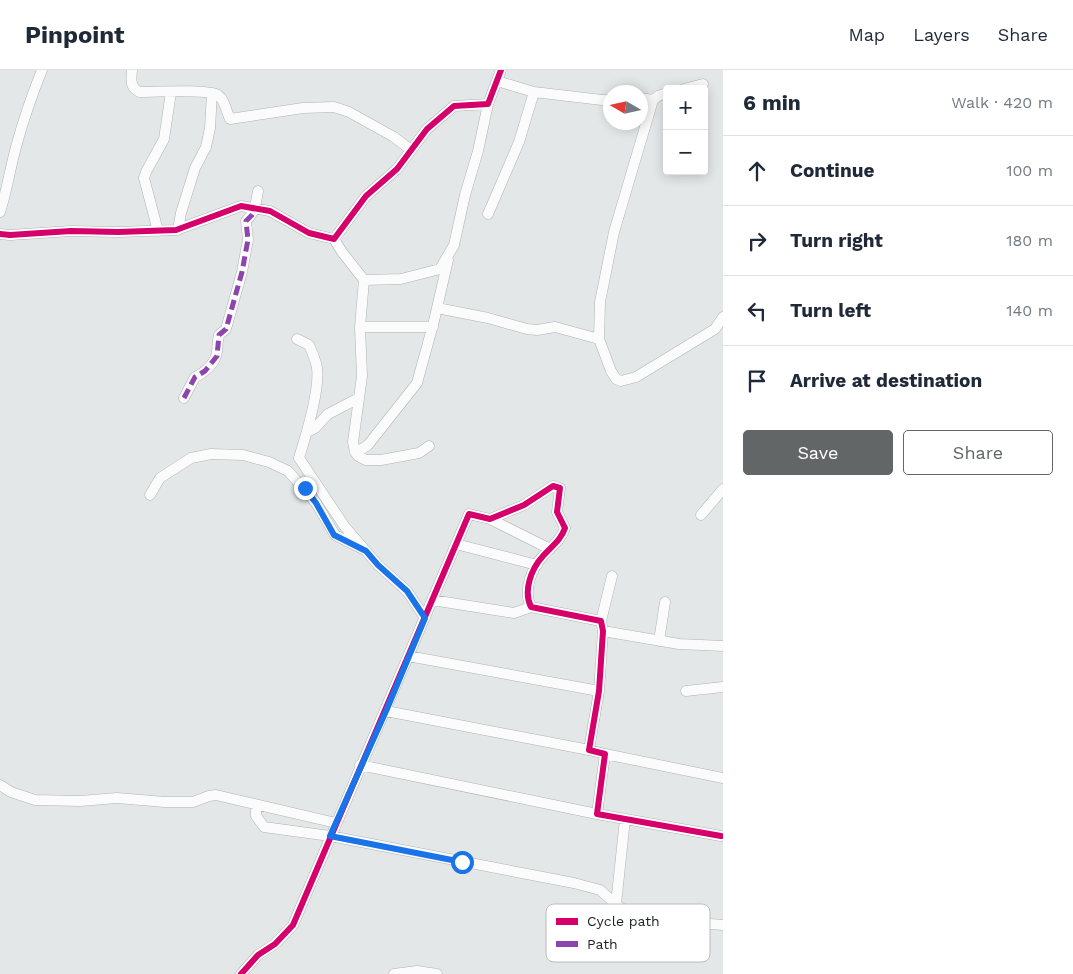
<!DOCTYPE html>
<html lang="en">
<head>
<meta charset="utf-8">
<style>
	:root { --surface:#fff; --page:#f2f2f3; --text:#1f2937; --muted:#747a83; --line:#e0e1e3; --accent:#636666 }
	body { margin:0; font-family:"Work Sans",sans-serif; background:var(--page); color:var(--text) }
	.controls { position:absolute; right:15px; top:15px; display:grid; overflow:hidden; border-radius:5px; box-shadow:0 2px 12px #0003 }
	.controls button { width:45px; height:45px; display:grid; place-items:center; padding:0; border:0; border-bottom:1px solid var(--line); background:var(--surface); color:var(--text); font:25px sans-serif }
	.compass { position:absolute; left:603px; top:15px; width:45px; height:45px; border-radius:50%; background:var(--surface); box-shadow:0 2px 12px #0003; rotate:279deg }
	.stop { position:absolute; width:15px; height:15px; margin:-11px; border:4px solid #1a73e8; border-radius:50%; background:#fff }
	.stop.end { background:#1a73e8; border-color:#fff; box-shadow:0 1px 5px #0008 }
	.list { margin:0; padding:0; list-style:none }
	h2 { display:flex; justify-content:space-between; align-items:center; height:65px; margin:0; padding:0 20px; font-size:21px }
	h2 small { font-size:16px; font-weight:400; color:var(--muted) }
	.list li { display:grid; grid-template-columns:32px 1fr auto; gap:15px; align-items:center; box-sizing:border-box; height:70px; padding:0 20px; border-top:1px solid var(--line) }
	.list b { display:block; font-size:19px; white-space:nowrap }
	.list em { font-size:16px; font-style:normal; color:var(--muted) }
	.actions { display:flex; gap:10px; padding:15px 20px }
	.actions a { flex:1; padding:11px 0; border:1px solid var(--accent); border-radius:5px; text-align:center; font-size:18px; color:var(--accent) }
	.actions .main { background:var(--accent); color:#fff }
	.icon { flex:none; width:28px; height:28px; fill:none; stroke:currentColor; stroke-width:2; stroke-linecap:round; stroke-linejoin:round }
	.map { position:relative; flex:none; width:723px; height:904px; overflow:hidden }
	header { display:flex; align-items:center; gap:30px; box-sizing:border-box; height:70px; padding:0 25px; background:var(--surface); border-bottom:1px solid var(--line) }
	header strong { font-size:24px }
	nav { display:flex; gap:28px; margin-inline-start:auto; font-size:18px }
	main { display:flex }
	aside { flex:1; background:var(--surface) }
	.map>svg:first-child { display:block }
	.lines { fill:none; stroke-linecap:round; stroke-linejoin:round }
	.minor-casing { stroke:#b0b3b3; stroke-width:11 }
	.minor { stroke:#fbfbfb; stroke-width:10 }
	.quiet { stroke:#8e44ad; stroke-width:5; stroke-dasharray:10 5; stroke-linecap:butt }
	.cycleway-casing { stroke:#fff; stroke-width:9 }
	.cycleway { stroke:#d6006c; stroke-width:6 }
	.route { stroke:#1a73e8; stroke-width:6 }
	.key { fill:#fff; stroke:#bcbcbc; stroke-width:1 }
	.key-label { font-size:14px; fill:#1e2121 }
</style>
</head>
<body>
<header>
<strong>Pinpoint</strong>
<nav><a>Map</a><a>Layers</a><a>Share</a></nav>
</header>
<main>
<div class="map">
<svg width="723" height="904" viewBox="0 0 723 904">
	<rect width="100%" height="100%" fill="#e3e7e7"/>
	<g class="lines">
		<g class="minor-casing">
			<path id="minor" d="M 132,0 C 131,10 130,18 140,22 C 153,22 209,19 218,25 C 225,30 226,41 230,49 L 303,38 L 334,37 L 349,42 L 394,67 L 411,80
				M 497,11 L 534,22 L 602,30 L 610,30
				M 684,19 L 703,14
				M 667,23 L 658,26 L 653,30 L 614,162 L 600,232 L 599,269 L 611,301 L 616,309 L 621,311 L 636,307 L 715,259 L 723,247
				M 640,28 L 653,30
				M 0,142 C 7,120 10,99 16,77 C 23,51 32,25 42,0
				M 488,144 L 519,72 L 534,22
				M 178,160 L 181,143 L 195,98 L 206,77 L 210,58 L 212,23
				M 158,161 L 144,108 L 146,102 L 164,69 L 171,22
				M 0,164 L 10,165 L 71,161 L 118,162 L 176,160 L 241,136 L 270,141 L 309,163 L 334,169 L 366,126 L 397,99 L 427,59 L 454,36 L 488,34 L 501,0
				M 334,169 L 342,182 L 364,210 L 401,209 L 440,199 L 454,175 L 465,125 L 478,81 L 488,34
				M 364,210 L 360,257 L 362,306 L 353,372 L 355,382 L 358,386 L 366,390 L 381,390 L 419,383 L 429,376
				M 437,238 L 488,248 L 527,259 L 537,260 L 555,257 L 599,269
				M 360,257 L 433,257
				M 297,269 L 309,275 C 312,282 316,290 317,298 C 320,320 306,365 299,388 L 345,457 L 378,495 L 407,521 L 425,548
				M 184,328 L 195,307 C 203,304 214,294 216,286 C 218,280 217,272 219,265 L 226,259 L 242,202 L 246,180 L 248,170 L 246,151 C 255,142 256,134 258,121
				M 307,362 L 315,358 L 328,344 L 359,328
				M 356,383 L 368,375 L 417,313 L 434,251 L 448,190
				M 150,425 L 160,408 L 191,388 L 211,384 L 243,385 L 269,392 L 288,401 L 316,433 L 335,465 L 363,479
				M 701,445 L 723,419
				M 490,449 L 550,479
				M 456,474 L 537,495
				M 432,530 L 514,543 L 531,537
				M 601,551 L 612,506
				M 603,561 L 679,574 L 723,576
				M 659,571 L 665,532
				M 408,586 L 599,621
				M 686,621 L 723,617
				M 386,641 L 589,680
				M 605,684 L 723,708
				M 360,695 L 597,744
				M 0,715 L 11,722 L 35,730 L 80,731 L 117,728 L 165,732 L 193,732 L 209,726 L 216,725 L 336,753
				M 256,735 L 256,746 L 264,757 L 330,766 L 574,813 L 600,820 L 618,836 L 638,848 L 723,855
				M 616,834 L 625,749
				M 241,904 L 258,885 L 275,874 L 293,855 L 469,444 L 490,449 L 524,435 L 553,416 L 560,418 L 557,442 L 565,458 C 561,470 552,476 543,486 C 531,499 523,521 531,537 L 601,551 L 603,561 L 599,621 L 589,680 L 605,684 L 597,744 L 721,766
				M 394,904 L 417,901 L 437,904"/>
		</g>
		<use href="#minor" class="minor"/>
		<path class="quiet" d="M 184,328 L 195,307 L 205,301 L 217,286 L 219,265 L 226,259 L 242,202 L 246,180 L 248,170 L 246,151 L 252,145 L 256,139"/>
		<g class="cycleway-casing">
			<path id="cycleway" d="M 0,164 L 10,165 L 71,161 L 118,162 L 176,160 L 241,136 L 270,141 L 309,163 L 334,169 L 366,126 L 397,99 L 427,59 L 454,36 L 488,34 L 501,0
				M 241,904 L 258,885 L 275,874 L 293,855 L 469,444 L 490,449 L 524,435 L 553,416 L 560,418 L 557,442 L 565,458 C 561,470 552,476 543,486 C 531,499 523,521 531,537 L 601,551 L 603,561 L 599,621 L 589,680 L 605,684 L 597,744 L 721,766"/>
		</g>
		<use href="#cycleway" class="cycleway"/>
	</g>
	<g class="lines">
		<path class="route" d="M 305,418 L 316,433 L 334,465 L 366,481 L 378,495 L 407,521 L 425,548 L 386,641 L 330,766 L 462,792"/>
	</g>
	<rect x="546" y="834" width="164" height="58" rx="8" class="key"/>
	<rect x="556" y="848" width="22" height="7" fill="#d6006c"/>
	<rect x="556" y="871" width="22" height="6" fill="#8e44ad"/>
	<g class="key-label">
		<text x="587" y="856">Cycle path</text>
		<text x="587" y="879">Path</text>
	</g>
</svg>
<div class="controls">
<button>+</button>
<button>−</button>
</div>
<svg class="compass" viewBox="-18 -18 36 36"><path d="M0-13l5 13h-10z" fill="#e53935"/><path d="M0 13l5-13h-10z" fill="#747a83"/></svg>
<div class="stop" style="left:462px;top:792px"></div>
<div class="stop end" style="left:305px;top:418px"></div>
</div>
<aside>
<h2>6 min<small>Walk · 420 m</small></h2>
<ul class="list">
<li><svg class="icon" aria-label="ahead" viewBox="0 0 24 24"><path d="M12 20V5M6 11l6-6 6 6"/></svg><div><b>Continue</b></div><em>100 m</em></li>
<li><svg class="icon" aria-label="right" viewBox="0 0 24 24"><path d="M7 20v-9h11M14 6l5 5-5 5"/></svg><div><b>Turn right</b></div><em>180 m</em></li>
<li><svg class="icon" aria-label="left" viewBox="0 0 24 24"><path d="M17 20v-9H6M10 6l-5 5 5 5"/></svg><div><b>Turn left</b></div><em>140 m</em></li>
<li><svg class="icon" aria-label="arrive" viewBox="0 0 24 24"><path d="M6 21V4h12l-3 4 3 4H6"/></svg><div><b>Arrive at destination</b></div></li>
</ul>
<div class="actions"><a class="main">Save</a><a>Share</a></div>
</aside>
</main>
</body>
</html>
